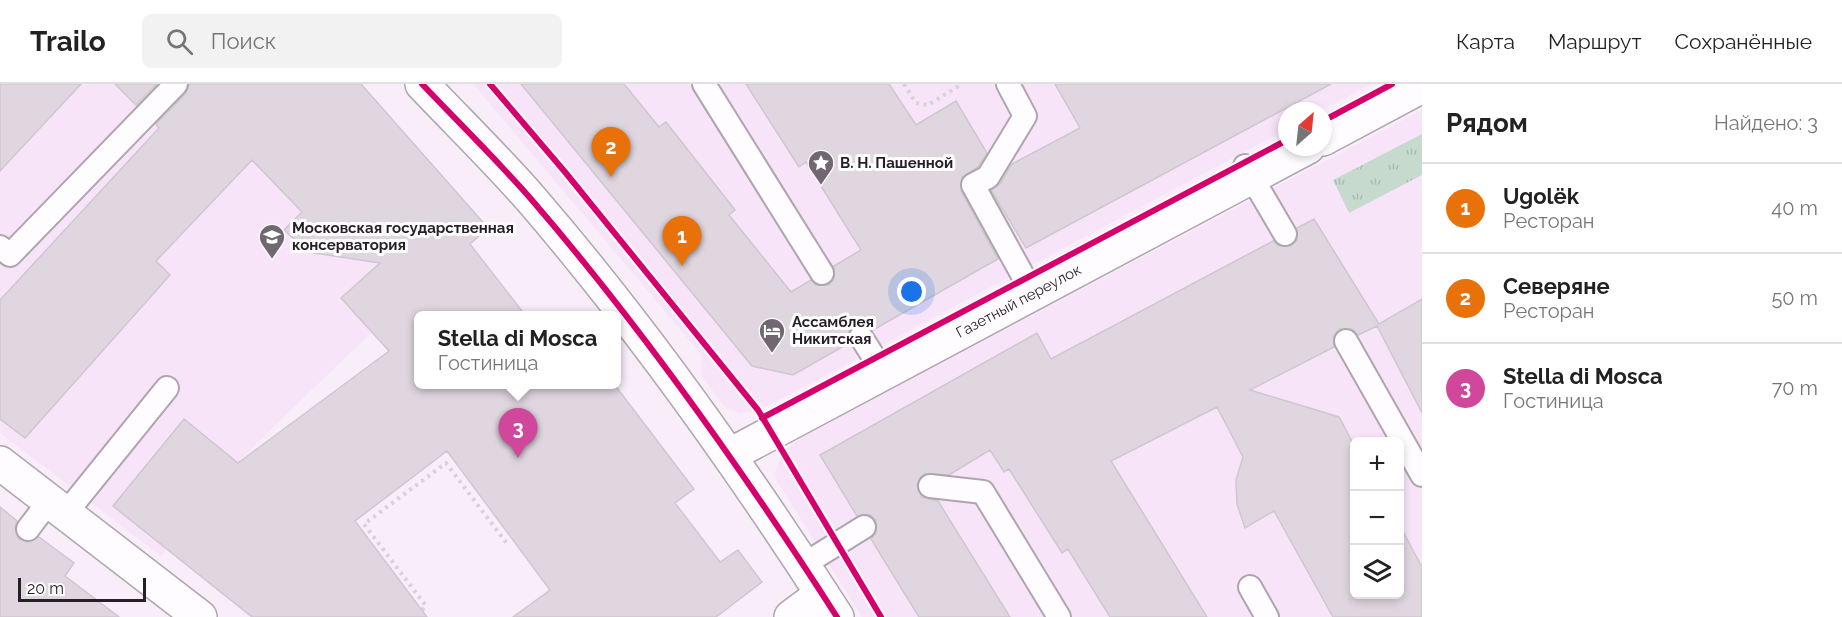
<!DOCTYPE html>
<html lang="ru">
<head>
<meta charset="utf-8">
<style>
	:root { --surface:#fff; --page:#f2f2f2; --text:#222; --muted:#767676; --line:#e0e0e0; --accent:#2563eb }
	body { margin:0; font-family:Raleway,sans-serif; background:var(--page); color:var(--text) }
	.controls { position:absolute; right:18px; bottom:18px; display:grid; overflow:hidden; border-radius:9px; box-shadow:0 3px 9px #0003 }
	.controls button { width:54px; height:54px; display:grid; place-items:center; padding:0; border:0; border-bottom:2px solid var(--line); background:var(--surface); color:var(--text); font:30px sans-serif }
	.compass { position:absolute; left:1278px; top:18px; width:54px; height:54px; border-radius:50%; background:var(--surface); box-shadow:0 3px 9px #0003; rotate:27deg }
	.scale { position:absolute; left:18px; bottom:15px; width:128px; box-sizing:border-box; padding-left:6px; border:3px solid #271f27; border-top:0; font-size:16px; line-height:21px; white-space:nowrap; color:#271f27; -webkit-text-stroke:4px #fdfdfd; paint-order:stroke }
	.you { position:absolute; left:912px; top:208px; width:21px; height:21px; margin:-15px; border:4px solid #fff; border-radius:50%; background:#1a73e8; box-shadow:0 0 0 9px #1a73e833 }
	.badge { display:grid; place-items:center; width:39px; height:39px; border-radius:50%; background:var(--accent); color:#fff; font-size:20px; font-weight:700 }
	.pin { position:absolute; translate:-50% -50px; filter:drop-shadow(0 2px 3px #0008) }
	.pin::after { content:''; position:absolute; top:32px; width:21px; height:18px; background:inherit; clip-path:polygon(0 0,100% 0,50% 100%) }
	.popup { position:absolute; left:414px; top:227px; width:207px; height:78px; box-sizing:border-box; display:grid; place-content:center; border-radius:9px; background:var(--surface); filter:drop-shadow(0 2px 4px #0005); font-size:20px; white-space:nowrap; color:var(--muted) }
	.popup b { font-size:22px; color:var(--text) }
	.popup::after { content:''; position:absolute; left:50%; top:100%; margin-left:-12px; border:12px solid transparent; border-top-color:var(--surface) }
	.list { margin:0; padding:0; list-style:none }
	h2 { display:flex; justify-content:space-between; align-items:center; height:78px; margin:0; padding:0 24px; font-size:26px }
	h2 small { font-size:20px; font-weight:400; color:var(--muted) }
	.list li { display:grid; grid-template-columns:39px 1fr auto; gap:18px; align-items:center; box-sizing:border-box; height:90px; padding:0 24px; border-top:2px solid var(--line) }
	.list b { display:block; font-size:22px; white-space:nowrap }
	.list p { margin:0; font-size:20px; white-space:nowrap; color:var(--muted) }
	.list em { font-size:20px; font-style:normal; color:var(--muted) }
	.icon { flex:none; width:33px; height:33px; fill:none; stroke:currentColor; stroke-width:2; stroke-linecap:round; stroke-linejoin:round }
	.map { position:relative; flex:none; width:1422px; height:533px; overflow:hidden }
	header { display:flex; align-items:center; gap:36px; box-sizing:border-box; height:84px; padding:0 30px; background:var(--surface); border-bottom:2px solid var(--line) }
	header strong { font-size:28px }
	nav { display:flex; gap:33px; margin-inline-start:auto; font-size:21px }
	.search { width:420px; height:54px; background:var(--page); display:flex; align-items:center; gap:15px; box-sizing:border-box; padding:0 21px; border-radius:9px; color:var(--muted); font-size:22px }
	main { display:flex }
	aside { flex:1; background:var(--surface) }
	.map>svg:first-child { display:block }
	.built { fill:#f8e4f8; fill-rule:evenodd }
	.grass { fill:url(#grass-tufts) }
	.building { fill:#dfd6df; stroke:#d0c6d0; stroke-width:1.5 }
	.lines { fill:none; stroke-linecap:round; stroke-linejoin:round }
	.lane-casing { stroke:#aea5ae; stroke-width:26 }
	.street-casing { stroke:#aea5ae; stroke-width:36 }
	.secondary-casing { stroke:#aea5ae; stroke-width:36 }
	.path { stroke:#d5d3d5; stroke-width:4; stroke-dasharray:3 4.5; stroke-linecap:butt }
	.lane { stroke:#fefcfe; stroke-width:22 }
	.street { stroke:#fefcfe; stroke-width:33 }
	.secondary { stroke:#fefcfe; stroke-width:33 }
	.cycleway-casing { stroke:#fdfdfd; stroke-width:10 }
	.cycleway { stroke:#d6006c; stroke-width:6 }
	.labels { text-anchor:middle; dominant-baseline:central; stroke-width:6; stroke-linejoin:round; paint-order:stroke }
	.poi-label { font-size:15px; font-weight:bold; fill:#271f27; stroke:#fdfdfd; text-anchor:start }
	.street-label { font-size:15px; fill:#271f27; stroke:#fdfdfd }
</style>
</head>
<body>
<header>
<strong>Trailo</strong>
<div class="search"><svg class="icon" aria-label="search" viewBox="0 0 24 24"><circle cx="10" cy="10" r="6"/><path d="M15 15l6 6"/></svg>Поиск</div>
<nav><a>Карта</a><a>Маршрут</a><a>Сохранённые</a></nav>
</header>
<main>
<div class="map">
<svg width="1422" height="533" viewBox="0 0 1422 533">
	<defs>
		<pattern id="grass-tufts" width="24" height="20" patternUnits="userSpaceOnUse" patternTransform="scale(1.5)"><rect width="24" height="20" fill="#c6dbce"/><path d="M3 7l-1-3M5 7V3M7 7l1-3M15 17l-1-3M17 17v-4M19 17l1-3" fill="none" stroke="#aabcb1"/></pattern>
	</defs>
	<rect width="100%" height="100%" fill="#f9edf9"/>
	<path class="built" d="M 0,0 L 361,0 L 488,144 L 372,248 L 268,348 L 238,379 L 161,472 L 0,349 Z
		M 473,0 L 1372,0 L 1320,27 L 1287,27 L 1287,45 L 783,314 L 758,326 L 740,329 L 725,323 L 701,291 L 702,271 Z
		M 1422,26 L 1422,533 L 862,533 L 777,397 L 775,389 L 778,379 L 789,363 L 805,351 ZM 1354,358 L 1400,358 L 1400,510 L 1354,510 Z"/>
	<path class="grass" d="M 1422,50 L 1422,91 L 1349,129 L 1333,96 Z"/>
	<path class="building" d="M 0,0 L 81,0 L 0,87 Z
		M 115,0 L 157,0 L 136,21 Z
		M 189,0 L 361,0 L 488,144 L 470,160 L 525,231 L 419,231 L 419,300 L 614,300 L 694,405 L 675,419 L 720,478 L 738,466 L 762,498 L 716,533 L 513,533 L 550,506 L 447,367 L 355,437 L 427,533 L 252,533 L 113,422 L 184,335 L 238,379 L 389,267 L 341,214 L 380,179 L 314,169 L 302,162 L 284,146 L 302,128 L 252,76 L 156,177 L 170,191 L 25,354 L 0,335 L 0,216 L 159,44 L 156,40 L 186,9 Z
		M 521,0 L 624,0 L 659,43 L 666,38 L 735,126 L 729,131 L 791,208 L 811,196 L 816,201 L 829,201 L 834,195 L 834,182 L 861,166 L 806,78 L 799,83 L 746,0 L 889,0 L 916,41 L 956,17 L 987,69 L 978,83 L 962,93 L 961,107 L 998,175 L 873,246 L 867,241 L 854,241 L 849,247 L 849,259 L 793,291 L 752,282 Z
		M 1055,0 L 1331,0 L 1026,164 L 991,106 L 1000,100 L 1012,80 L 1080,44 Z
		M 1314,135 L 1379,240 L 1422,215 L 1422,329 L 1377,242 L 1358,251 L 1352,245 L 1340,245 L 1334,251 L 1334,263 L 1250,306 L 1339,333 L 1354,361 L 1354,510 L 1400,510 L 1400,442 L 1422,483 L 1422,533 L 1333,533 L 1274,427 L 1245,444 L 1237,420 L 1236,396 L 1243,373 L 1217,323 L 1111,377 L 1207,533 L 1110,533 L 1068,465 L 1062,469 L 1009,385 L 1004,388 L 990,366 L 949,391 L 924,390 L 917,401 L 922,413 L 938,417 L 1010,533 L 919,533 L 871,455 L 876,449 L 876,436 L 870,431 L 857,432 L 820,371 L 1037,249 L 1051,275 L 1273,157 L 1279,162 L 1291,162 L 1297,156 L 1297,144 Z
		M 0,423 L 17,437 L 15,444 L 19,455 L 27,458 L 39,453 L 74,479 L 65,492 L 119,533 L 0,533 Z"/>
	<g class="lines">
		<g class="lane-casing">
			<path id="lane" d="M 704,0 L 822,189
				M 1008,0 L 1025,32 L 988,93 L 973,101 L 1033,210
				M 1245,82 L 1285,150
				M 0,163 L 10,171 L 176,0
				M 861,253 L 884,289
				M 1346,257 L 1422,391
				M 930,402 L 983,408 L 1059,533
				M 66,429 L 167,304
				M 28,445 L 50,416
				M 803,481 L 864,443
				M 1250,503 L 1267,533"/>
		</g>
		<g class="street-casing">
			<g id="street">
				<path d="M 1323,55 L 1422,2"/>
				<path id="s1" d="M 730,371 L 1308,63"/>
				<path d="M 0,379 L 200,533"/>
				<path d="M 791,533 L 822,510"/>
			</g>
		</g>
		<g class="secondary-casing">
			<path id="secondary" d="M 422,0 C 458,38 496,75 531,115 C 644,246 744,388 837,533"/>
		</g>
		<path class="path" d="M 904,0 L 916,19 L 928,21 L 962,0
			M 422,526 L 426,522 L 364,440 L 446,379 L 508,461"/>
		<use href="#lane" class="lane"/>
		<use href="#street" class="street"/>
		<use href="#secondary" class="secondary"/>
		<g class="cycleway-casing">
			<path id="cycleway" d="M 422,0 C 458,38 496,75 531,115 C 644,246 744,388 837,533
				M 490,0 L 565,88 L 758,326 L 881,533
				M 1323,37 L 1392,0
				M 762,334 L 1287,56"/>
		</g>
		<use href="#cycleway" class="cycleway"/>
	</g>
	<defs>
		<g id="sight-pin" transform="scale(1.35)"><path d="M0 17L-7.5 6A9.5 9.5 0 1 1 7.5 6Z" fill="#706770" stroke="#fdfdfd"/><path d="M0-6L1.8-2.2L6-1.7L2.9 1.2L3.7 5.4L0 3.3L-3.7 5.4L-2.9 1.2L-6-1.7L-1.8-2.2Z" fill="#fff"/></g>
		<g id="university-pin" transform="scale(1.35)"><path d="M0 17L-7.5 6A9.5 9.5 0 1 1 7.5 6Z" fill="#706770" stroke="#fdfdfd"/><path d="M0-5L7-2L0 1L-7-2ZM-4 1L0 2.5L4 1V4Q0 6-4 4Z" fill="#fff"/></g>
		<g id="hotel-pin" transform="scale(1.35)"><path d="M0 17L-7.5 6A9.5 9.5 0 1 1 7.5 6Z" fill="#706770" stroke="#fdfdfd"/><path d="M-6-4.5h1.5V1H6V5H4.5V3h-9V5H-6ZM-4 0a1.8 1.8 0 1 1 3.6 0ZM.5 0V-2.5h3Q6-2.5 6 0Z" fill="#fff"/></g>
	</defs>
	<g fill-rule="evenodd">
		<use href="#sight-pin" x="821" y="79"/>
		<use href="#university-pin" x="272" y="153"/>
		<use href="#hotel-pin" x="772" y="247"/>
	</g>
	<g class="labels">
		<g class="poi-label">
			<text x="840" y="79">В. Н. Пашенной</text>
			<text x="292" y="144">Московская государственная<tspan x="292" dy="17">консерватория</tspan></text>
			<text x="792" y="238">Ассамблея<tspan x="792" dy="17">Никитская</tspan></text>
		</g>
		<g class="street-label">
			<text stroke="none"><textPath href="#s1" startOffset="327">Газетный переулок</textPath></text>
		</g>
	</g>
</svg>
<div class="controls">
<button>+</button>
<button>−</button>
<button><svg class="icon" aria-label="layers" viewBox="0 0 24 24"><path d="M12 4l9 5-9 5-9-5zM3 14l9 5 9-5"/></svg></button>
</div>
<svg class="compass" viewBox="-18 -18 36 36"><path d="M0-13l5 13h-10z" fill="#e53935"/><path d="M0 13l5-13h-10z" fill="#767676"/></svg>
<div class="scale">20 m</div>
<div class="you"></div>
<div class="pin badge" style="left:682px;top:182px;background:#e8710a">1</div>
<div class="pin badge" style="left:611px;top:93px;background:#e8710a">2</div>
<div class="pin badge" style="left:518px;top:374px;background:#d1479c">3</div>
<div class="popup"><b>Stella di Mosca</b>Гостиница</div>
</div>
<aside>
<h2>Рядом<small>Найдено: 3</small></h2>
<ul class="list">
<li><span class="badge" style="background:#e8710a">1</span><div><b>Ugolёk</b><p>Ресторан</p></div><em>40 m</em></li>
<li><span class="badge" style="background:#e8710a">2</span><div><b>Северяне</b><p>Ресторан</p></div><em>50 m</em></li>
<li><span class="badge" style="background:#d1479c">3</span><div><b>Stella di Mosca</b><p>Гостиница</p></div><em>70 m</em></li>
</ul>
</aside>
</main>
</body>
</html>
